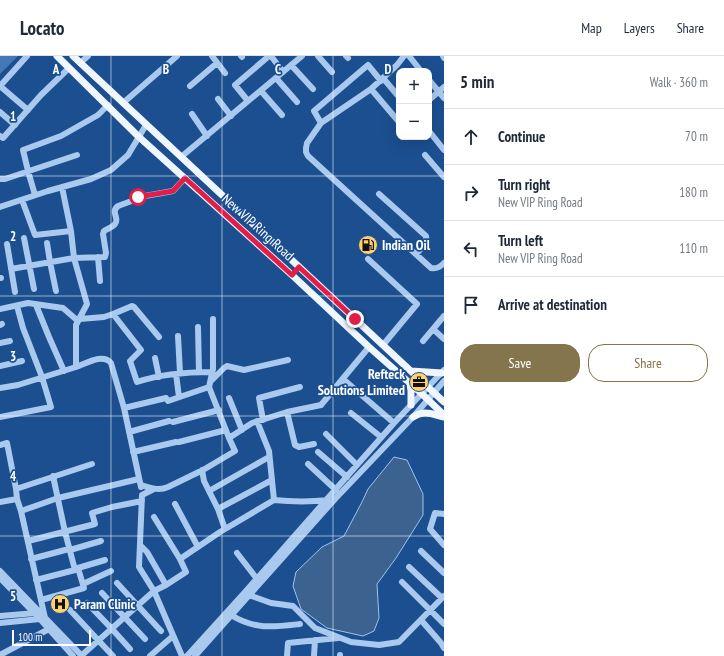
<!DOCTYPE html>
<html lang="en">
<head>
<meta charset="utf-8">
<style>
	:root { --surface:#fff; --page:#f6f6f7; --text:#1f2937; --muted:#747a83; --line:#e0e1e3; --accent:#84754c }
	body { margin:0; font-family:"PT Sans Narrow",sans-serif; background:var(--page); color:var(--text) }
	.controls { position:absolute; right:12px; top:12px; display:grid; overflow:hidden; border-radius:8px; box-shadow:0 4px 16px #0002 }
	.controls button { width:36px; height:36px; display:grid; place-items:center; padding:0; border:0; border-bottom:1px solid var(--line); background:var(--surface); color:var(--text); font:20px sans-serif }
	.scale { position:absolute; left:12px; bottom:10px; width:79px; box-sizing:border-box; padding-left:4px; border:2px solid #fff; border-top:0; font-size:11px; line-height:14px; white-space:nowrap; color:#fff; -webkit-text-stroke:3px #1b4f8f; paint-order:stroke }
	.stop { position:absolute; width:12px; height:12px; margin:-9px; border:3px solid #e11d48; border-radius:50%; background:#fff }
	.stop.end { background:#e11d48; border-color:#fff; box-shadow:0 1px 4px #0008 }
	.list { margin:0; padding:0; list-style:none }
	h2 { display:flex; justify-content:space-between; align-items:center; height:52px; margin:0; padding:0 16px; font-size:17px }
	h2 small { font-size:13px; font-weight:400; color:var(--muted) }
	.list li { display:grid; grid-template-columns:26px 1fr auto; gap:12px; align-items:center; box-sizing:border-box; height:56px; padding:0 16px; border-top:1px solid var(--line) }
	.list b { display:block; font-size:15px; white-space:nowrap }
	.list p { margin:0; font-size:13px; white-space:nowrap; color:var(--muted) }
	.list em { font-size:13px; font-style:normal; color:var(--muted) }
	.actions { display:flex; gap:8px; padding:12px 16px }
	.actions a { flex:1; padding:9px 0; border:1px solid var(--accent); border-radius:16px; text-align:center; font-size:14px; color:var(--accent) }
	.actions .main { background:var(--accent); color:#fff }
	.icon { flex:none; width:22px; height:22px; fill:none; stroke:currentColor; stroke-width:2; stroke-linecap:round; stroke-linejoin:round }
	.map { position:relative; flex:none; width:444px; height:600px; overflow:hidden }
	header { display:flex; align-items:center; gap:24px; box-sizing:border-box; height:56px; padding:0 20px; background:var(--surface); border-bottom:1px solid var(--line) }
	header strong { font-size:19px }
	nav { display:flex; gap:22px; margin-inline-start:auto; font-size:14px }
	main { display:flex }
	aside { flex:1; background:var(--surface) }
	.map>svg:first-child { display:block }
	.water { fill:#3c6290; stroke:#9cc4f0 }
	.building { fill:#4478b7 }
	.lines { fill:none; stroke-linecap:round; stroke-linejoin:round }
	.minor { stroke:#a9c9ee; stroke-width:6 }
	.major { stroke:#f0f6ff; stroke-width:7 }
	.route { stroke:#e11d48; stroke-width:5 }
	.grid { fill:none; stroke:#fff; stroke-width:1; stroke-opacity:0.55 }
	.labels { text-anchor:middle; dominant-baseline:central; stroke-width:3.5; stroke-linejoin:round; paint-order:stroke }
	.street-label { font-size:14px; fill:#fff; stroke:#1b4f8f }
	.poi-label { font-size:14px; font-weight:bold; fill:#fff; stroke:#1b4f8f; text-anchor:start }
	.grid-label { font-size:13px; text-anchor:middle; font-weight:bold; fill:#fff; stroke:#1b4f8f; stroke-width:3.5; stroke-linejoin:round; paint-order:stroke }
</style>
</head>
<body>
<header>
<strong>Locato</strong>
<nav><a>Map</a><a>Layers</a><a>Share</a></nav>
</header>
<main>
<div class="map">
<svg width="444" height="600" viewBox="0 0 444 600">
	<rect width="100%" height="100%" fill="#1b4f8f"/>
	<path class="water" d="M 394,401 L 407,404 L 423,438 L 423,459 L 396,502 L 377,528 L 379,562 L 374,575 L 363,580 L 327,572 L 301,553 L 293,530 L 296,516 L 322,491 L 344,480 L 362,446 L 368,433 Z"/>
	<path class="building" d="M 0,0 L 18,0 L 0,18 Z
		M 62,541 L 64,551 L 56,553 L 54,543 Z"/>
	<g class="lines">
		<path class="minor" d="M 212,0 L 225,17
			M 241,0 L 242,1
			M 271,0 L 283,16
			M 318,0 L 332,16
			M 346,0 L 348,2
			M 404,0 L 397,9 L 371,33 L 321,67 L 307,87 L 306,92 L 306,96 L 308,100 L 431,212 C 437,213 440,211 444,207
			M 409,0 L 421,15
			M 443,0 L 444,2
			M 80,7 L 88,0
			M 291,9 L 313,33
			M 276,22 L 297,46
			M 383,22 L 399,41
			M 429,24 L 444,42
			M 0,30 L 27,0
			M 0,30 L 28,54
			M 190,30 L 217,7
			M 371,33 L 399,66
			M 261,35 L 282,59
			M 218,43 L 231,60
			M 429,44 L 444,31
			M 248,45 L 235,29 L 269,0
			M 123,47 L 177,0
			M 0,56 L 15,69
			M 192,58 L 207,80
			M 321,67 L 314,55 L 368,9 L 381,25
			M 429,75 L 444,94
			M 0,80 L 3,82 L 41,39 L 69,12
			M 425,99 L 444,121
			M 181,101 L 302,0
			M 0,123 L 5,123 L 77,99
			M 62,131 L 71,175
			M 379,138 L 426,180 C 428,188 421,192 416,198
			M 35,139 L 28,115 L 23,94 L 61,80 L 98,59 L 108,49
			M 0,151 L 48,135 L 91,123 L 111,114 L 128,99 L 146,69
			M 24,182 L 34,233
			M 47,187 L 50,206 L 56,235
			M 7,188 L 15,236
			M 98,201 L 100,225
			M 368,203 L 417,248 L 383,289
			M 11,213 L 74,202 L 105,201 L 106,197 L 103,178 L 104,175 C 107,173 113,171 115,168 C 120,162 110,156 118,150 L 145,140 L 173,135 L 185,122
			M 0,222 L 1,222
			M 36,249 L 49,281 L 64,315
			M 0,253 L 28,247 L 63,252 L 78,265
			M 113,258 L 141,294 L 130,305 L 137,326 C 161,318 187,316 212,316
			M 80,263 L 104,261 L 113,258 L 132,250 L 134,251 L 159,281
			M 213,263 L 213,313 L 209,331 L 229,382
			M 0,269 L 2,268
			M 198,271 L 199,316
			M 433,273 L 444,283
			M 178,280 L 180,317
			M 423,285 L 444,260
			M 0,287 L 10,285
			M 155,302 L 159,321
			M 0,310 L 22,305
			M 76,311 C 87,307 103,297 111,307 L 124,352 L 141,431
			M 176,318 L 179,341
			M 343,323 L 394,367
			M 211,325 L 224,312 L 227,310 L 244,314 L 288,304
			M 0,332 L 18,329 L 76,311 L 76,269 L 87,248 L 74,202 L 71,175 L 35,179 L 22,144
			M 229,342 L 242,374
			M 168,345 L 209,331
			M 124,352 L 166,342
			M 287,356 L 295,389 L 299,391 L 314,388
			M 351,357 L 381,381
			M 0,361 L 51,351 L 42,321 L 23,272 L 17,250
			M 263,364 L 259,342 L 300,331
			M 173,366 L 219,354
			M 129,376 L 169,365
			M 326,378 L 357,409
			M 179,386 L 226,374
			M 0,389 L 7,387 L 16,433 L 17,443 L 21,455 L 45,562 L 40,563 L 0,567
			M 133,396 L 176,386
			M 318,396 L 347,421
			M 308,408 L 336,434
			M 202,414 L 204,425 L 209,435
			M 141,429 C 150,432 159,435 168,431 L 203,414 L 235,395 L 229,382 L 252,367 L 287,356 L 321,349 L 369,291
			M 16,433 L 92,408
			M 274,444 C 293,446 310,446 329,444
			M 0,446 L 17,443
			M 175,448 L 198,491
			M 218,453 L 209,435 L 269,401
			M 21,455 L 58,442 L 139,423
			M 444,458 L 435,457 L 430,473 L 444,489
			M 154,461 L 180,503
			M 225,473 L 218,453 L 272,424
			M 28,485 L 95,468 L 92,457 L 112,451 L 142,445
			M 140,489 L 147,496 L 166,529
			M 70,494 L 101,485
			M 421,495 L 444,517
			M 237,497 L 257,523
			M 31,503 L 69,493
			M 409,511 L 442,542
			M 78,512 L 105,504
			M 0,515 L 82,600
			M 0,522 L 40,563 L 73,600
			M 36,524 L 75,514 L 65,476 L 53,420
			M 402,526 L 444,568
			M 117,527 L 161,575
			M 83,528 L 111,515
			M 102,537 L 145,583
			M 248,537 L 249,539 L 271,547 L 293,550 L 315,572 L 351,586 L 379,589 L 399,586 L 444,540
			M 41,544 L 84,532 L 78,512 L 75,514
			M 87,547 L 112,573 L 130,593
			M 70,554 L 113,600
			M 231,559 C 255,574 274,571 300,568
			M 0,560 L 36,557
			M 421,564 L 441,587 L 444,592
			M 0,599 L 49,573
			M 82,599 L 154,535 L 139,511 L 142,439 L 154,433
			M 150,600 L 173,580
			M 182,600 L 154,535 L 166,529 L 186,516 L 180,503 L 220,476 L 274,444 L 269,395 L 257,365
			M 187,600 L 246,535 L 394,367 L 444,314
			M 195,600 L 335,443 L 413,361 L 444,325
			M 287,600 L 288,587 L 338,582
			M 314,600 L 315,584
			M 340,600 L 340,599"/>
		<path class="major" d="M 57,0 L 139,81 L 292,219 L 369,291 L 422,338 L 444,359
			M 73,0 L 444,346
			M 411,315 L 442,317
			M 410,327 L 411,335 L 411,349
			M 413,361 C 425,354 431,358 444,361"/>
	</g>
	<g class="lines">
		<path class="route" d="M 138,141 L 173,135 L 185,122 L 292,219 L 299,211 L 355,263"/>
	</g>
	<path class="grid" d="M 111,0 L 111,600M 222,0 L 222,600M 333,0 L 333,600M 0,120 L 444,120M 0,240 L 444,240M 0,360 L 444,360M 0,480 L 444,480"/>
	<defs>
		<g id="fuel-disc" transform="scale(1)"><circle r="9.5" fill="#ffd166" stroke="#1b4f8f"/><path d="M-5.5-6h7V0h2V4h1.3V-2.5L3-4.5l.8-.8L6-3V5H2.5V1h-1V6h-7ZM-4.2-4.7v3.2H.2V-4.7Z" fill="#111"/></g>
		<g id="office-disc" transform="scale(1)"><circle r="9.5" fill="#ffd166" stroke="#1b4f8f"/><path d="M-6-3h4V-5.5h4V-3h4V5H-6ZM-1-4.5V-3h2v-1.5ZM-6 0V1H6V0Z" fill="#111"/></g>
		<g id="hospital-disc" transform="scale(1)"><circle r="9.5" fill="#ffd166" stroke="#1b4f8f"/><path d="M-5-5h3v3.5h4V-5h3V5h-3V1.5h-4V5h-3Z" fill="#111"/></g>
	</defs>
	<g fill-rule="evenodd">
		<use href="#fuel-disc" x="368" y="189"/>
		<use href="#office-disc" x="419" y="326"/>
		<use href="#hospital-disc" x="60" y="548"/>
	</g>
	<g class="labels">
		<g class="street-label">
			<text transform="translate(258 171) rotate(42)">New VIP Ring Road</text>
		</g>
		<g class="poi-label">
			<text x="382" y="189">Indian Oil</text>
			<text x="405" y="318" text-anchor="end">Refteck<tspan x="405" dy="16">Solutions Limited</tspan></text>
			<text x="74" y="548">Param Clinic</text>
		</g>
	</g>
	<g class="grid-label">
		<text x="56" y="18">A</text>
		<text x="166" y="18">B</text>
		<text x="278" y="18">C</text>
		<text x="388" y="18">D</text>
		<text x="13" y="65">1</text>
		<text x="13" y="185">2</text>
		<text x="13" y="305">3</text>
		<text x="13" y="425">4</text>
		<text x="13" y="545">5</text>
	</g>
</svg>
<div class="controls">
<button>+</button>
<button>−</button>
</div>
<div class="scale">100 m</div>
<div class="stop" style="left:138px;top:141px"></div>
<div class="stop end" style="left:355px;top:263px"></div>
</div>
<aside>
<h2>5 min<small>Walk · 360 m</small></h2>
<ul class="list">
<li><svg class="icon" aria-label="ahead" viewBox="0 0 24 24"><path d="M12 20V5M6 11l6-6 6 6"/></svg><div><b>Continue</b></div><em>70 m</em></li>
<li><svg class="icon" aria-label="right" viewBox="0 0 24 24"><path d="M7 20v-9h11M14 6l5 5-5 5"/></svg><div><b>Turn right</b><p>New VIP Ring Road</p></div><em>180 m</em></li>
<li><svg class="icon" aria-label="left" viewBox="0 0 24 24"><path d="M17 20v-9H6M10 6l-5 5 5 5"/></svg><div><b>Turn left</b><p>New VIP Ring Road</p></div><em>110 m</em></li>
<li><svg class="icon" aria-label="arrive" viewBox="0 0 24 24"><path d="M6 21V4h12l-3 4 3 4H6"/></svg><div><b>Arrive at destination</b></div></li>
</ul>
<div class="actions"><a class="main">Save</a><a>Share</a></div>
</aside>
</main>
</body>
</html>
